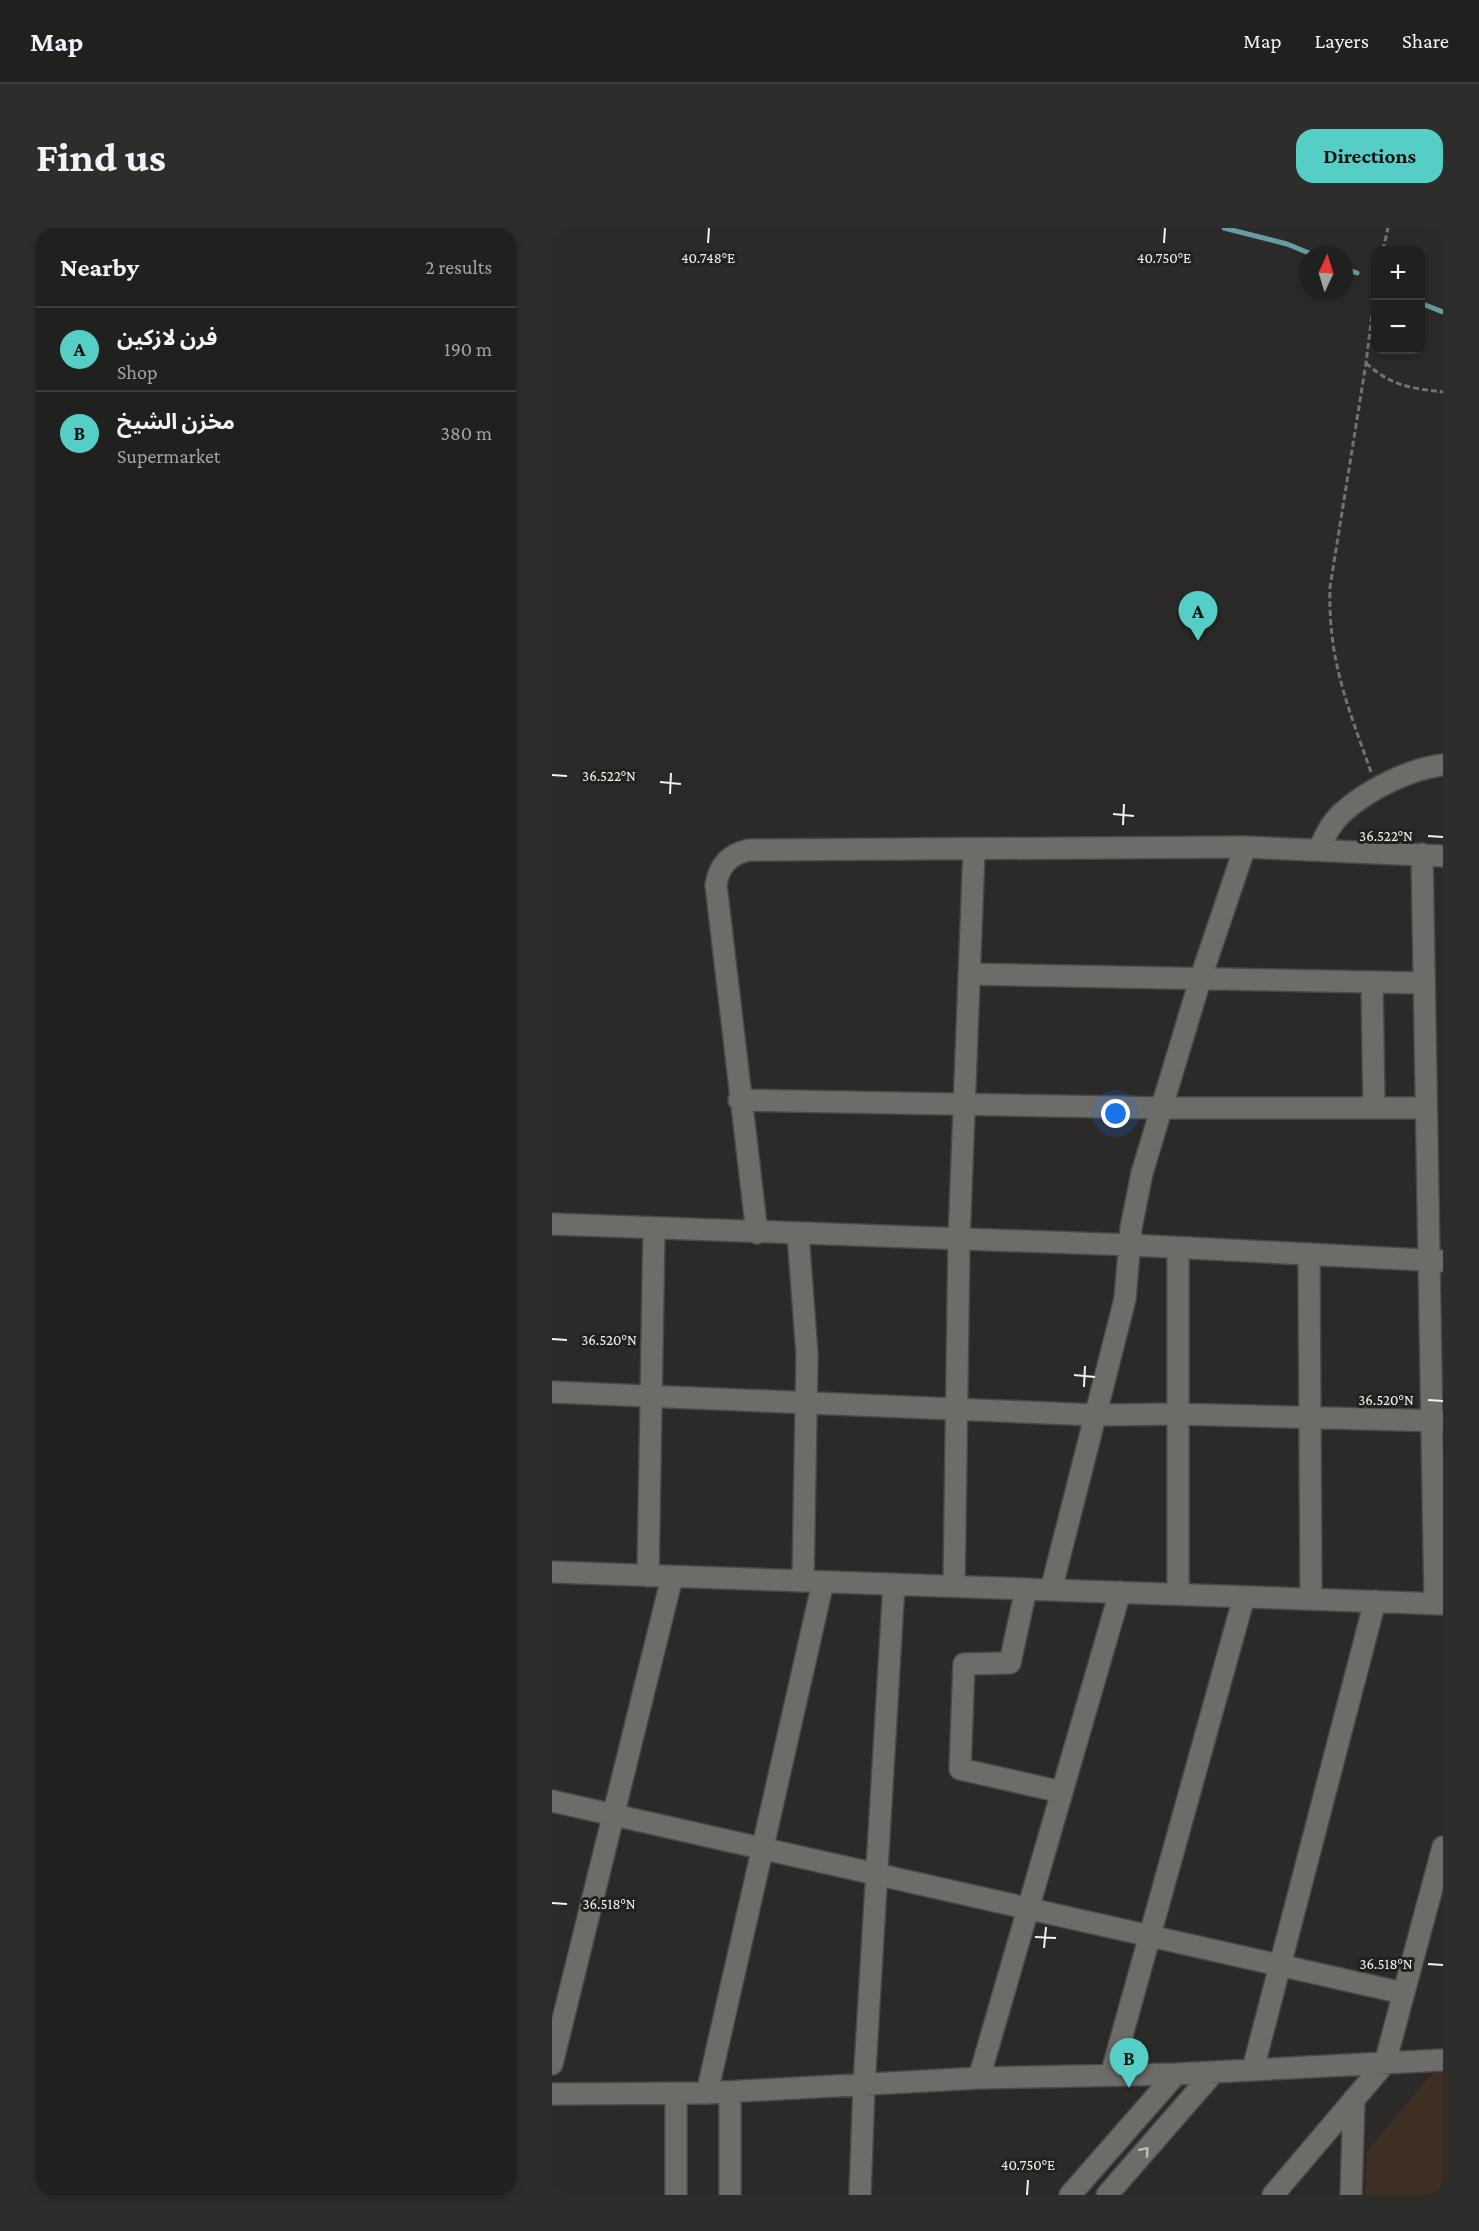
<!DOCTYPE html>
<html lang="en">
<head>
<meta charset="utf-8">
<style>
	:root { --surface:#20201e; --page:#2d2d2b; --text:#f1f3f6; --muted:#a2a3a4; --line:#3d3e3c; --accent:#55cec5 }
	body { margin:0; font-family:"Crimson Pro","Noto Sans Arabic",serif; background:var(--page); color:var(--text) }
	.controls { position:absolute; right:18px; top:18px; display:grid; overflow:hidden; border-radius:12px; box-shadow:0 3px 9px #0003 }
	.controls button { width:54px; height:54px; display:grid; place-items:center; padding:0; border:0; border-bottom:2px solid var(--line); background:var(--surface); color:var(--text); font:30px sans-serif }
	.compass { position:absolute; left:747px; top:18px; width:54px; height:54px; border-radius:50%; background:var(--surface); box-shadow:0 3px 9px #0003; rotate:4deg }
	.you { position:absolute; left:564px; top:886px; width:21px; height:21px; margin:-15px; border:4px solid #fff; border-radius:50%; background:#1a73e8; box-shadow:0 0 0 9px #1a73e833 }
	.badge { display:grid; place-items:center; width:39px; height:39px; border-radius:50%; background:var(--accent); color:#111; font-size:20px; font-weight:700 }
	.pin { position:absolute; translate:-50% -50px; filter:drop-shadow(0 2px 3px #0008) }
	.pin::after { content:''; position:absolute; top:32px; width:21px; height:18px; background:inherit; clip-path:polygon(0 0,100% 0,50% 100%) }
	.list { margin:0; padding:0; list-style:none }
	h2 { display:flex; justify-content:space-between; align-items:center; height:78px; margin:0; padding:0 24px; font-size:26px }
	h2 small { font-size:20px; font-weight:400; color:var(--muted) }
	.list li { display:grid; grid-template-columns:39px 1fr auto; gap:18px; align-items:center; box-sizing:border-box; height:84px; padding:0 24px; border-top:2px solid var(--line) }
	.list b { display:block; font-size:22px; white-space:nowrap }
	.list p { margin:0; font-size:20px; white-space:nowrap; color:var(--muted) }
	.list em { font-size:20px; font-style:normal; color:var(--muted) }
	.map { position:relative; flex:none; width:891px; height:1967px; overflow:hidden; border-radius:18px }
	header { display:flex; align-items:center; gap:36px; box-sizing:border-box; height:84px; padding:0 30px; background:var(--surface); border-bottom:2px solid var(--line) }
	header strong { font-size:28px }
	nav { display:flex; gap:33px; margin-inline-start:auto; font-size:21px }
	.intro { display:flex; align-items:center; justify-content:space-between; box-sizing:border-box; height:144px; padding:0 36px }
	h1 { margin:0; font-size:42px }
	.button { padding:15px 27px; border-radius:18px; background:var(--accent); color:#111; font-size:21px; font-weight:700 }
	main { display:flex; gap:36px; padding:0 36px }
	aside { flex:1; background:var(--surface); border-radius:18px; box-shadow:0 3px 9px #0003 }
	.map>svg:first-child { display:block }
	.education { fill:#3d2f22 }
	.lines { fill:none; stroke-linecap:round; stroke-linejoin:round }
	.stream { stroke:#669ca2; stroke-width:5 }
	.minor-casing { stroke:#494947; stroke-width:24 }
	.path { stroke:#737270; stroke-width:3; stroke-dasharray:6 3; stroke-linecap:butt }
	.minor { stroke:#6d6c69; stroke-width:21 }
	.oneway { stroke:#bdbcba }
	.ticks { fill:none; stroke:#f2f2f0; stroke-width:2 }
	.ticks-label { font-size:15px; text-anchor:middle; fill:#f2f2f0; stroke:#21211e; stroke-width:6; stroke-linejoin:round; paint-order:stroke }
</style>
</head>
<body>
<header>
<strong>Map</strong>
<nav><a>Map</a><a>Layers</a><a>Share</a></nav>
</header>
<div class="intro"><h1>Find us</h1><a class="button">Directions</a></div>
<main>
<aside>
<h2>Nearby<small>2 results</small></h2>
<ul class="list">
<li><span class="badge">A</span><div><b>فرن لازكين</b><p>Shop</p></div><em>190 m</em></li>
<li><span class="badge">B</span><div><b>مخزن الشيخ</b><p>Supermarket</p></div><em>380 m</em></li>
</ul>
</aside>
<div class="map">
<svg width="891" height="1967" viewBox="0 0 891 1967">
	<rect width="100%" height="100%" fill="#2b2a28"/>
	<path class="education" d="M 881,1844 L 891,1844 L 891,1967 L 813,1967 L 815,1923 Z"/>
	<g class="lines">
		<path class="stream" d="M 672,0 L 735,16 L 762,27
			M 792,40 L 805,45
			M 868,75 L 891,84"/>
		<g class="minor-casing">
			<path id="minor" d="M 767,621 C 773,608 779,595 790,585 C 815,562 857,541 891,537
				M 870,626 L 883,1375
				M 417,746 L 872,755
				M 820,754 L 822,880
				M 187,872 L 610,880 L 874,880
				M 0,996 L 579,1017 L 891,1033
				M 205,1005 L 164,657 C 167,637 178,626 197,622 L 693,619 L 891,628
				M 246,1007 L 255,1126 L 251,1353
				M 626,1020 L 626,1366
				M 757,1027 L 759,1371
				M 0,1164 L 544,1187 L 626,1186 L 891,1193
				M 0,1344 L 891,1376
				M 96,1348 L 102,1001
				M 402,1358 L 407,1012 L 422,622
				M 474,1361 L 458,1435 L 412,1436 L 408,1541 L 510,1564
				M 499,1362 L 573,1071 L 579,1000 L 590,945 L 649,749 L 693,619
				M 0,1573 L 851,1765
				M 0,1836 L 120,1349
				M 701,1841 L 823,1373
				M 559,1847 L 692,1369
				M 427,1850 L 568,1364
				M 155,1865 L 271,1354
				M 0,1866 L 155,1865 L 427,1850 L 624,1846 L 891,1832
				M 124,1967 L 124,1865
				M 178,1967 L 178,1864
				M 308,1967 L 312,1858 L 342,1356
				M 518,1967 L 624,1846
				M 555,1967 L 662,1844
				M 721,1967 L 833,1835 L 891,1619
				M 799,1967 L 802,1871"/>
		</g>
		<path class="path" d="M 831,22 L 836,0
			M 814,135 C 839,158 858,160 891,164
			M 819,544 C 795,476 776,432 778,359 L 814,135 L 824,54"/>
		<use href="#minor" class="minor"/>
	</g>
	<defs><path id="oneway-chevron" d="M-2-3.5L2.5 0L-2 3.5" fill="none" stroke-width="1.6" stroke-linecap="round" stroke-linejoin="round" transform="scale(1.5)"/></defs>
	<use class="oneway" href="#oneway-chevron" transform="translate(593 1923) rotate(-49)"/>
	<path class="ticks" d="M 156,15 L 157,0M 612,15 L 613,0M 0,547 L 15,548M 108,554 L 129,556M 118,566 L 119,545M 561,586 L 582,588M 571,597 L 572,576M 876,608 L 891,609M 0,1111 L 15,1112M 522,1147 L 543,1149M 532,1159 L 533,1138M 876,1172 L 891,1173M 0,1675 L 15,1676M 483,1709 L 504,1710M 492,1720 L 494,1699M 876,1736 L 891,1737M 475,1967 L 476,1952"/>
	<g class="ticks-label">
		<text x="156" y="35">40.748°E</text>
		<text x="612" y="35">40.750°E</text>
		<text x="57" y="553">36.522°N</text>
		<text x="834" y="613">36.522°N</text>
		<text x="57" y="1117">36.520°N</text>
		<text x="834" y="1177">36.520°N</text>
		<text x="57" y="1681">36.518°N</text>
		<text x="834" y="1741">36.518°N</text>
		<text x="476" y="1942">40.750°E</text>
	</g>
</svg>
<div class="controls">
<button>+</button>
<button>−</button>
</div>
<svg class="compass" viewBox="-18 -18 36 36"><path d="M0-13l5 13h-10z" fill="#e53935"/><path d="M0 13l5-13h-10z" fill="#a2a3a4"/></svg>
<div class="you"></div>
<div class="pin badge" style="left:646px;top:413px">A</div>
<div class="pin badge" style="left:577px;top:1860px">B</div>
</div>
</main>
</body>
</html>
